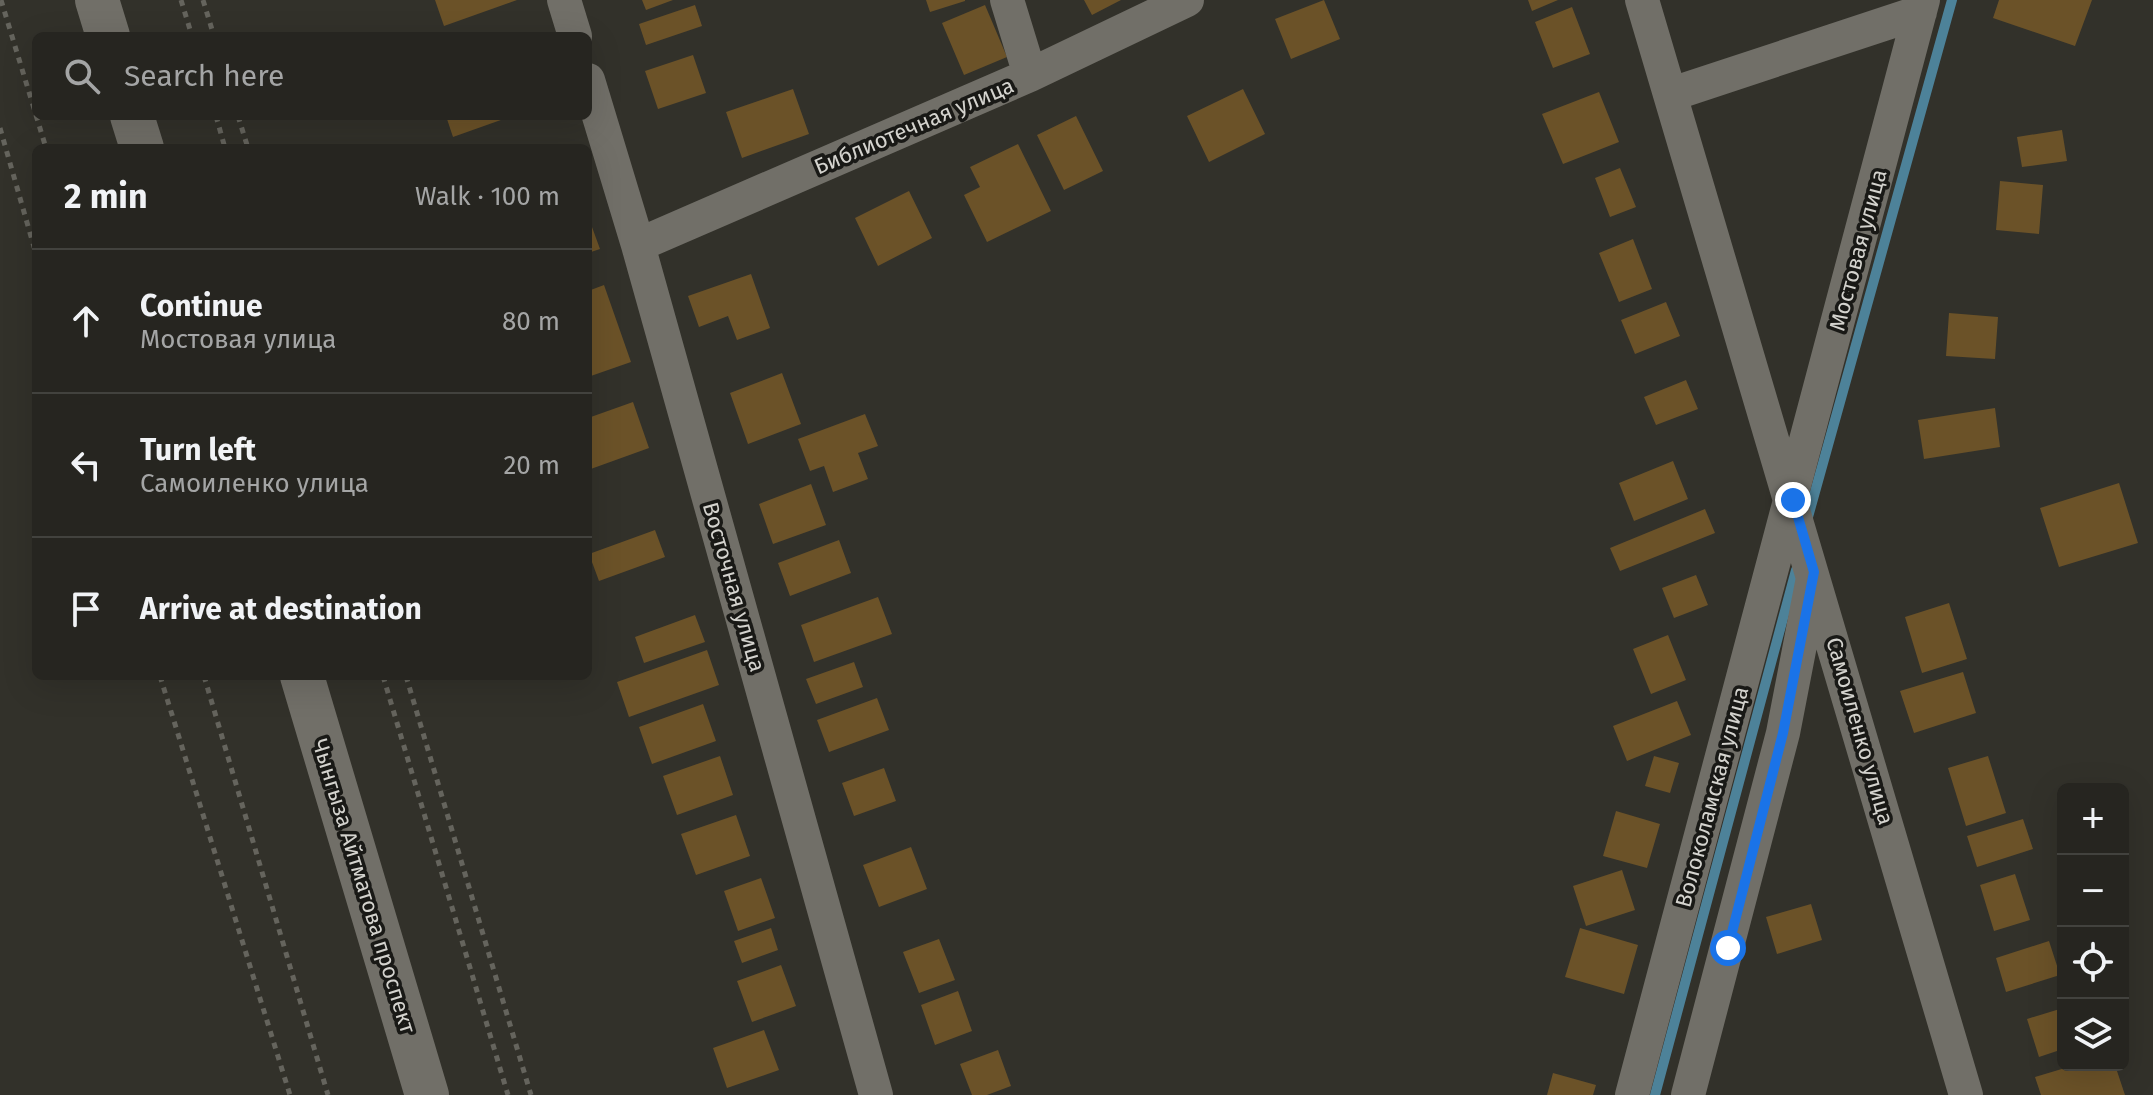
<!DOCTYPE html>
<html lang="en">
<head>
<meta charset="utf-8">
<style>
	:root { --surface:#262520; --page:#2e2d29; --text:#f1f3f6; --muted:#a4a5a5; --line:#42423e }
	body { margin:0; font-family:"Fira Sans",sans-serif; background:var(--page); color:var(--text) }
	.controls { position:absolute; right:24px; bottom:24px; display:grid; overflow:hidden; border-radius:12px; box-shadow:0 8px 32px #0002 }
	.controls button { width:72px; height:72px; display:grid; place-items:center; padding:0; border:0; border-bottom:2px solid var(--line); background:var(--surface); color:var(--text); font:40px sans-serif }
	.stop { position:absolute; width:24px; height:24px; margin:-18px; border:6px solid #1a73e8; border-radius:50%; background:#fff }
	.stop.end { background:#1a73e8; border-color:#fff; box-shadow:0 2px 8px #0008 }
	.list { margin:0; padding:0; list-style:none }
	h2 { display:flex; justify-content:space-between; align-items:center; height:104px; margin:0; padding:0 32px; font-size:34px }
	h2 small { font-size:26px; font-weight:400; color:var(--muted) }
	.list li { display:grid; grid-template-columns:52px 1fr auto; gap:24px; align-items:center; box-sizing:border-box; height:144px; padding:0 32px; border-top:2px solid var(--line) }
	.list b { display:block; font-size:30px; white-space:nowrap }
	.list p { margin:0; font-size:26px; white-space:nowrap; color:var(--muted) }
	.list em { font-size:26px; font-style:normal; color:var(--muted) }
	.icon { flex:none; width:44px; height:44px; fill:none; stroke:currentColor; stroke-width:2; stroke-linecap:round; stroke-linejoin:round }
	.map { position:relative; flex:none; width:2153px; height:1095px; overflow:hidden }
	.search { position:absolute; background:var(--surface); box-shadow:0 8px 32px #0002; left:32px; top:32px; width:560px; height:88px; display:flex; align-items:center; gap:20px; box-sizing:border-box; padding:0 28px; border-radius:12px; color:var(--muted); font-size:30px }
	.panel { position:absolute; background:var(--surface); box-shadow:0 8px 32px #0002; left:32px; top:144px; width:560px; height:536px; border-radius:12px }
	.map>svg:first-child { display:block }
	.lines { fill:none; stroke-linecap:round; stroke-linejoin:round }
	.stream { stroke:#4d8299; stroke-width:10 }
	.building { fill:#6b5228 }
	.path { stroke:#65645d; stroke-width:5; stroke-dasharray:6 6; stroke-linecap:butt }
	.minor { stroke:#716f68; stroke-width:34 }
	.secondary { stroke:#716f68; stroke-width:44 }
	.route { stroke:#1a73e8; stroke-width:10 }
	.labels { text-anchor:middle; dominant-baseline:central; stroke-width:7; stroke-linejoin:round; paint-order:stroke }
	.street-label { font-size:22px; fill:#d4d3ce; stroke:#191916 }
</style>
</head>
<body>
<div class="map">
<svg width="2153" height="1095" viewBox="0 0 2153 1095">
	<rect width="100%" height="100%" fill="#32312a"/>
	<g class="lines">
		<path class="stream" d="M 1808,517 L 1952,0
			M 1655,1095 L 1796,570"/>
	</g>
	<path class="building" d="M 435,0 L 517,0 L 444,26 Z
		M 642,0 L 673,0 L 646,10 Z
		M 926,0 L 965,0 L 965,1 L 930,12 Z
		M 1084,0 L 1121,0 L 1092,15 Z
		M 1324,0 L 1340,39 L 1291,59 L 1275,19 Z
		M 1528,0 L 1558,0 L 1532,11 Z
		M 1999,0 L 2092,0 L 2075,46 L 1993,18 Z
		M 695,5 L 702,26 L 646,45 L 639,24 Z
		M 985,5 L 1007,57 L 964,75 L 942,23 Z
		M 1572,7 L 1590,54 L 1553,68 L 1535,22 Z
		M 693,55 L 706,93 L 658,109 L 645,71 Z
		M 793,89 L 809,134 L 742,158 L 726,112 Z
		M 1243,89 L 1265,134 L 1209,162 L 1187,116 Z
		M 1599,92 L 1619,142 L 1563,164 L 1542,114 Z
		M 446,116 L 512,116 L 453,137 Z
		M 1076,116 L 1103,171 L 1064,190 L 1037,135 Z
		M 2062,130 L 2067,161 L 2022,167 L 2017,137 Z
		M 1018,144 L 1051,211 L 987,242 L 964,195 L 980,187 L 970,167 Z
		M 1620,168 L 1636,207 L 1610,217 L 1595,178 Z
		M 2000,181 L 2043,185 L 2039,234 L 1996,230 Z
		M 909,191 L 932,238 L 878,266 L 855,218 Z
		M 588,216 L 600,249 L 588,253 Z
		M 1633,239 L 1652,289 L 1619,302 L 1599,253 Z
		M 751,274 L 770,328 L 737,340 L 728,316 L 699,327 L 688,296 Z
		M 604,285 L 631,362 L 588,377 L 588,291 Z
		M 1666,302 L 1680,336 L 1635,354 L 1621,320 Z
		M 1949,313 L 1998,317 L 1995,359 L 1946,356 Z
		M 782,373 L 801,424 L 748,444 L 730,393 Z
		M 1686,380 L 1698,409 L 1656,425 L 1644,397 Z
		M 633,402 L 649,448 L 588,470 L 588,418 Z
		M 1995,408 L 2000,447 L 1924,459 L 1918,420 Z
		M 865,414 L 878,446 L 858,453 L 868,479 L 833,492 L 824,466 L 810,471 L 798,439 Z
		M 1673,461 L 1688,499 L 1634,521 L 1619,483 Z
		M 2119,483 L 2138,543 L 2059,567 L 2040,508 Z
		M 811,484 L 826,525 L 773,544 L 759,504 Z
		M 1705,509 L 1715,533 L 1620,571 L 1610,548 Z
		M 655,530 L 665,557 L 599,581 L 589,554 Z
		M 839,540 L 851,573 L 790,596 L 778,563 Z
		M 1696,575 L 1708,605 L 1674,618 L 1662,588 Z
		M 878,597 L 892,634 L 814,662 L 801,625 Z
		M 1949,603 L 1967,659 L 1922,673 L 1905,617 Z
		M 695,615 L 705,642 L 644,663 L 635,637 Z
		M 1668,635 L 1686,680 L 1651,694 L 1633,649 Z
		M 707,650 L 719,685 L 629,717 L 617,682 Z
		M 854,662 L 863,687 L 816,704 L 806,679 Z
		M 1963,672 L 1976,713 L 1914,733 L 1900,691 Z
		M 877,698 L 889,730 L 829,752 L 817,720 Z
		M 1677,701 L 1691,735 L 1627,761 L 1613,726 Z
		M 703,704 L 716,741 L 652,764 L 639,727 Z
		M 720,756 L 733,795 L 677,815 L 663,776 Z
		M 1654,756 L 1679,763 L 1670,793 L 1645,786 Z
		M 1988,756 L 2006,813 L 1966,826 L 1948,768 Z
		M 884,768 L 896,801 L 854,816 L 842,783 Z
		M 1616,811 L 1660,824 L 1647,868 L 1603,856 Z
		M 736,815 L 750,856 L 696,875 L 681,834 Z
		M 2023,819 L 2033,849 L 1977,867 L 1967,836 Z
		M 911,847 L 927,889 L 879,907 L 863,865 Z
		M 1622,870 L 1635,910 L 1586,926 L 1573,886 Z
		M 2015,874 L 2030,920 L 1994,931 L 1980,885 Z
		M 761,878 L 775,918 L 738,931 L 724,891 Z
		M 1811,904 L 1822,940 L 1777,954 L 1766,917 Z
		M 771,928 L 778,950 L 742,963 L 734,941 Z
		M 1580,928 L 1638,945 L 1624,994 L 1565,977 Z
		M 939,939 L 955,980 L 919,993 L 903,952 Z
		M 2049,941 L 2060,975 L 2006,992 L 1996,958 Z
		M 781,965 L 796,1006 L 752,1022 L 737,981 Z
		M 958,991 L 972,1031 L 935,1045 L 921,1005 Z
		M 2063,1008 L 2063,1049 L 2039,1057 L 2027,1019 Z
		M 764,1030 L 779,1070 L 727,1088 L 713,1048 Z
		M 998,1050 L 1011,1086 L 987,1095 L 972,1095 L 960,1064 Z
		M 2075,1065 L 2115,1065 L 2125,1095 L 2041,1095 L 2035,1077 Z
		M 1553,1073 L 1596,1085 L 1593,1095 L 1547,1095 Z"/>
	<g class="lines">
		<path class="path" d="M 1,0 L 46,148
			M 181,0 L 192,36
			M 203,0 L 214,36
			M 216,116 L 225,148
			M 238,116 L 248,148
			M 0,128 L 36,254
			M 160,676 L 290,1095
			M 204,676 L 328,1095
			M 383,676 L 508,1095
			M 406,676 L 531,1095"/>
		<path class="minor" d="M 564,0 L 575,36
			M 1007,0 L 1030,75
			M 1642,0 L 1966,1095
			M 588,80 L 638,245 L 876,1095
			M 1672,94 L 1920,12
			M 638,245 L 1030,75 L 1187,0
			M 1632,1095 L 1923,0
			M 1688,1095 L 1783,733 L 1813,578"/>
		<path class="secondary" d="M 97,0 L 108,36
			M 132,116 L 142,148
			M 302,676 L 427,1095"/>
	</g>
	<g class="lines">
		<path class="route" d="M 1728,948 L 1783,733 L 1814,572 L 1793,500"/>
	</g>
	<g class="labels">
		<g class="street-label">
			<text transform="translate(914 126) rotate(-23)">Библиотечная улица</text>
			<text transform="translate(1858 250) rotate(-75)">Мостовая улица</text>
			<text transform="translate(734 587) rotate(74)">Восточная улица</text>
			<text transform="translate(1860 731) rotate(74)">Самоиленко улица</text>
			<text transform="translate(1712 797) rotate(-75)">Волоколамская улица</text>
			<text transform="translate(364 886) rotate(73)">Чынгыза Айтматова проспект</text>
		</g>
	</g>
</svg>
<div class="controls">
<button>+</button>
<button>−</button>
<button><svg class="icon" aria-label="locate" viewBox="0 0 24 24"><circle cx="12" cy="12" r="6"/><path d="M12 2v4M12 18v4M2 12h4M18 12h4"/></svg></button>
<button><svg class="icon" aria-label="layers" viewBox="0 0 24 24"><path d="M12 4l9 5-9 5-9-5zM3 14l9 5 9-5"/></svg></button>
</div>
<div class="stop" style="left:1728px;top:948px"></div>
<div class="stop end" style="left:1793px;top:500px"></div>
<div class="search"><svg class="icon" aria-label="search" viewBox="0 0 24 24"><circle cx="10" cy="10" r="6"/><path d="M15 15l6 6"/></svg>Search here</div>
<section class="panel">
<h2>2 min<small>Walk · 100 m</small></h2>
<ul class="list">
<li><svg class="icon" aria-label="ahead" viewBox="0 0 24 24"><path d="M12 20V5M6 11l6-6 6 6"/></svg><div><b>Continue</b><p>Мостовая улица</p></div><em>80 m</em></li>
<li><svg class="icon" aria-label="left" viewBox="0 0 24 24"><path d="M17 20v-9H6M10 6l-5 5 5 5"/></svg><div><b>Turn left</b><p>Самоиленко улица</p></div><em>20 m</em></li>
<li><svg class="icon" aria-label="arrive" viewBox="0 0 24 24"><path d="M6 21V4h12l-3 4 3 4H6"/></svg><div><b>Arrive at destination</b></div></li>
</ul>
</section>
</div>
</body>
</html>
